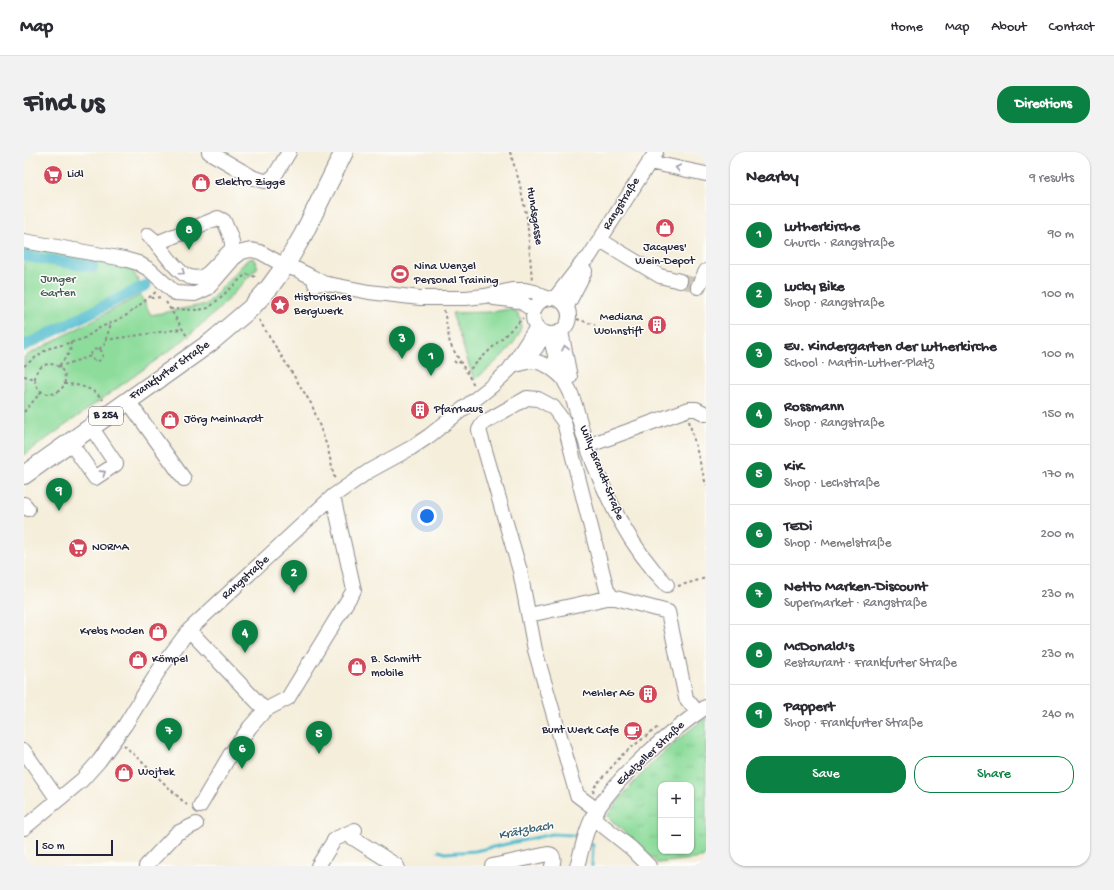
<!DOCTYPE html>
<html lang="en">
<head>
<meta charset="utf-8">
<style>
	:root { --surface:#fff; --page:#f2f2f3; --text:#2b2b33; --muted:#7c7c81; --line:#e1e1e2; --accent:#0b8043 }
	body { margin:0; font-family:"Gochi Hand",sans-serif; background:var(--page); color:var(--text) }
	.controls { position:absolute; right:12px; bottom:12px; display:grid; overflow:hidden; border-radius:8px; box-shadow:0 1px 3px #0004 }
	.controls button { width:36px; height:36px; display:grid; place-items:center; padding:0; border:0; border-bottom:1px solid var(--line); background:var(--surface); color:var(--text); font:20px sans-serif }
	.scale { position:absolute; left:12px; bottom:10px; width:77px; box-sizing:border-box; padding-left:4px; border:2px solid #22223b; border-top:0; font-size:11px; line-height:14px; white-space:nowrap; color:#22223b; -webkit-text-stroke:3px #fdfcf7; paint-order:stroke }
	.you { position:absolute; left:403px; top:364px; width:14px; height:14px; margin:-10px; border:3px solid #fff; border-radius:50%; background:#1a73e8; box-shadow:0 0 0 6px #1a73e833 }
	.badge { display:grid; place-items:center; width:26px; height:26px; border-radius:50%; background:var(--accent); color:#fff; font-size:13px; font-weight:700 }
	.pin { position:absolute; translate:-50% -33px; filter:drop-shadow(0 1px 2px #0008) }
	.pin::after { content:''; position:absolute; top:21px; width:14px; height:12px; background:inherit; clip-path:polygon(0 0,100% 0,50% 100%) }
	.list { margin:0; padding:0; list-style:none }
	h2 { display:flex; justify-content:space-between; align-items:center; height:52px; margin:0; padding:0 16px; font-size:17px }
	h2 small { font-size:13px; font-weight:400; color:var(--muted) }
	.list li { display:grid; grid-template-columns:26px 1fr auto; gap:12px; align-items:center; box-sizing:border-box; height:60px; padding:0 16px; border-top:1px solid var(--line) }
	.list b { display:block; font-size:15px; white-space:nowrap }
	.list p { margin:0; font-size:13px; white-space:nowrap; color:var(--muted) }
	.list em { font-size:13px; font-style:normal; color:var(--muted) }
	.actions { display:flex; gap:8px; padding:12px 16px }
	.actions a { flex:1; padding:9px 0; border:1px solid var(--accent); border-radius:16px; text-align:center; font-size:14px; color:var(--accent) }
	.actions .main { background:var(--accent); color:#fff }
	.map { position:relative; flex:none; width:682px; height:714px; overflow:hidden; border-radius:16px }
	header { display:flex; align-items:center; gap:24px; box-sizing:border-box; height:56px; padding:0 20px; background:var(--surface); border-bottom:1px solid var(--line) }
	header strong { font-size:19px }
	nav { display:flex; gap:22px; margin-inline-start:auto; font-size:14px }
	.intro { display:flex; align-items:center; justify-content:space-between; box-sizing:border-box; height:96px; padding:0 24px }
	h1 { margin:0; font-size:28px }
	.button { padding:10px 18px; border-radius:16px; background:var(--accent); color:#fff; font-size:14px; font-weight:700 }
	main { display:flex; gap:24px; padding:0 24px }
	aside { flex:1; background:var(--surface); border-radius:16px; box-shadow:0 1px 3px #0004 }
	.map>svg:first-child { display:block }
	.grass { fill:url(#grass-tufts); stroke:#587f6b; fill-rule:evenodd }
	.park { fill:#8ddc9b; stroke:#587f6b }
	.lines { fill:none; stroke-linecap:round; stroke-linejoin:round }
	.stream { stroke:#53bdcf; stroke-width:3 }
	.canal { stroke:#53bdcf; stroke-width:11 }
	.minor-tunnel { stroke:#cbc5bb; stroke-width:14; stroke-dasharray:14 7; stroke-linecap:butt }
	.minor-casing { stroke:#8c888b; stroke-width:16 }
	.major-casing { stroke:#8c888b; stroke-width:20 }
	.path { stroke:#8c888b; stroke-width:2; stroke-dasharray:3 3; stroke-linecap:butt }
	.minor { stroke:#fff; stroke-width:14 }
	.major { stroke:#fff; stroke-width:18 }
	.oneway { stroke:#9c9ca7 }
	.labels { text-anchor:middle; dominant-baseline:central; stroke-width:3; stroke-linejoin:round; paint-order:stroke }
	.shield { fill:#fdfcf7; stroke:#646373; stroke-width:1 }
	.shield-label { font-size:11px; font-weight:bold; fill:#22223b }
	.poi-label { font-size:12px; fill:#22223b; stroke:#fdfcf7; text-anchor:start }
	.street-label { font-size:12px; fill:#22223b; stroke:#fdfcf7 }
	.park-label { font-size:12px; fill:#425a58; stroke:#fdfcf7 }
	.water-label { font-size:13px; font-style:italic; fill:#366076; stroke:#fdfcf7 }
</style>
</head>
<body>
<header>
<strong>Map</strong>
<nav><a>Home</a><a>Map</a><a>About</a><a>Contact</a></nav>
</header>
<div class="intro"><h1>Find us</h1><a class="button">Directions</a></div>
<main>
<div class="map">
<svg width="682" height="714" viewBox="0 0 682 714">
	<defs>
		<pattern id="grass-tufts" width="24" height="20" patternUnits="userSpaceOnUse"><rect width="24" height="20" fill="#8ddc9b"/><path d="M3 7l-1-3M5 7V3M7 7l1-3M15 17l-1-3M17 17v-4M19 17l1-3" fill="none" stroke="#79bc86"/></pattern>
	</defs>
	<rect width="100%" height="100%" fill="#fdfcf7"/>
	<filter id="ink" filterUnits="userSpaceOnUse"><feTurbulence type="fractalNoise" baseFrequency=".025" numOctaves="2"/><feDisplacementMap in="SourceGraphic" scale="8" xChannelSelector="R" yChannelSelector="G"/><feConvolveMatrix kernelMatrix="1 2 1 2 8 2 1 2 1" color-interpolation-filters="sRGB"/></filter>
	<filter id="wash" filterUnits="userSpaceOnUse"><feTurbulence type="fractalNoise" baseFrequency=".012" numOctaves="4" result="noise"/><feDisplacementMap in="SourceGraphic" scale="16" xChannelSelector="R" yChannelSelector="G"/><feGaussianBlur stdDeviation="0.9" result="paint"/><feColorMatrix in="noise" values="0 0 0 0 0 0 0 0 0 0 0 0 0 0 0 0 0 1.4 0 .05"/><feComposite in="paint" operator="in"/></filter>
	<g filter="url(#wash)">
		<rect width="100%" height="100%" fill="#f5eedb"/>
		<path class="grass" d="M 682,566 L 682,703 L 678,706 L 633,711 L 583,664 C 603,635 629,609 655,587 C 664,580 672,572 682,566 ZM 637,633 L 667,633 L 667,699 L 637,699 Z"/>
		<path class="park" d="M 0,94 L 107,115 L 116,132 L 0,190 Z
			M 229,106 L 234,115 L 195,157 L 156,191 L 0,303 L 0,205 L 116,143 L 127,163 L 183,152 L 223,108 Z
			M 486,157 L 493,160 C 494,162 496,166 497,168 C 501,189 464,217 450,228 L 428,161 L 468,160 Z"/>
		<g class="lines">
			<path class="stream" d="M 563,690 L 569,693 L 568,714
				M 415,699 L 421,701 L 451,699 L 528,682 L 548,683 L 556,687"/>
			<path class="canal" d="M 0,104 L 69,115
				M 0,194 L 122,133"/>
		</g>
	</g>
	<g filter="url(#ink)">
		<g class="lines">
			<path class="minor-tunnel" d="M 656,129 L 682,135"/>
			<g class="minor-casing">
				<path id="minor" d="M 185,0 L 230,26 L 241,29 L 244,29 L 251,23 L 265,0
					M 625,10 L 682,22
					M 124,83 C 127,86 131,88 133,92 C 145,105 161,137 183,122 C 191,115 199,105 207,98 C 211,89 203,78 200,69 L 194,66 L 133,91
					M 576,88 L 636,124 L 656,129
					M 0,89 L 100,107 L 114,111 L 126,118 L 151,141 L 171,142 L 184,136 L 210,106 L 218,100 L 227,98 L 236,100 L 261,114 L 274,118 L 288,125 L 299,131
					M 291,132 L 299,131 L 345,140 L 396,146 L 442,146 L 461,144 L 488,138 L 501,138 L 511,140 L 521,146
					M 674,135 L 682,119
					M509 164a18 18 0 1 1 36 0a18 18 0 1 1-36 0Z
					M 470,146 L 495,149 L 499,151 L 510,159
					M 531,146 L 558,111 L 565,105 L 632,0
					M 543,154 L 561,119
					M 537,179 L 546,225
					M 526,182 C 529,197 533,212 539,226 C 541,231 545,236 547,242 C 554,259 557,277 563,294 C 582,346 605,394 643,433
					M 497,211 L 512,196 L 521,181
					M 496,212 C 514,205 526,214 539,226
					M 104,249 L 160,327
					M 46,290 L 71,326 L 92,312 L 67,275
					M 563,294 L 665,257 L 672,257 L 682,262
					M 0,352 L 4,357
					M 505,463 L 588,445
					M 165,478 L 241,558
					M 0,599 L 34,648
					M 176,654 L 206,603 L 226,575 L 241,558 L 264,546 L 330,438 L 309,344
					M 573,658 L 553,643 L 511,498 L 496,419 L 455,278 L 459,271 L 503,246 L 514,247 L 529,255 L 540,270 L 583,438 L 588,445 L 644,460 L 662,546 L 673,560
					M 568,665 L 607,696 L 625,714
					M 0,676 L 58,628 L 75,609 L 101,573 L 137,515 L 165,478 L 309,344 L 345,319 L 387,296 L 405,284 L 469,233 L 485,218 L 513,175
					M 323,682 L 373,714
					M 122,714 L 153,681 L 172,672
					M 294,714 L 311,687 L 331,678
					M 468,714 L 524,702 C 531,702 530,709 528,714
					M 553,714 C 558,698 561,679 569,665 C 591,625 645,580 682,555"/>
			</g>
			<g class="major-casing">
				<path id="major" d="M 0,323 L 187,190 L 227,156 L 245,136 L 261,114 L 279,83 L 320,0"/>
			</g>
			<path class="path" d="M 486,0 L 495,29 L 503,66 L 508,128
				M 127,146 L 139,145
				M 142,150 L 164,186
				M 146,157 L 174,158 L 185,156 L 222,122 L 232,125
				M 420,158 L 426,192 L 450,233
				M 553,167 L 571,173
				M 235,168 L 288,253 L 304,297 L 311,329
				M 81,188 L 157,177
				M 47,190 L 46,200 L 34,215 L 67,204
				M67 203a6 6 0 1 1 12 0a6 6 0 1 1-12 0Z
				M 75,197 L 80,193 L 87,172
				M 430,209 L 433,212 L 436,210
				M11 227a15 15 0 1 1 30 0a15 15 0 1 1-30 0Z
				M 0,214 L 23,197 L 59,187 L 77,175 L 87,171 L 103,163 L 133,139
				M 442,221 L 499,166
				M 0,224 L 11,227
				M 40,232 C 54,232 70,236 79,248
				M 0,260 L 17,240
				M 665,269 L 682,333
				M 654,434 L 682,426
				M 100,593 L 165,655
				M 569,641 L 571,634 L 599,602 L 634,575"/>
			<use href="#minor" class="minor"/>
			<use href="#major" class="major"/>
		</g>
		<defs><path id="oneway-chevron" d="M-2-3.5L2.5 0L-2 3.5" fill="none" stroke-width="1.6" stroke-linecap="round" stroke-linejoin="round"/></defs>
		<g class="oneway">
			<use href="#oneway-chevron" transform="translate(654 16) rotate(-168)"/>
			<use href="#oneway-chevron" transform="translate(158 120) rotate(35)"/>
			<use href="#oneway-chevron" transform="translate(541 196) rotate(-102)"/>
			<use href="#oneway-chevron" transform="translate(79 321) rotate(-33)"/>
		</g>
	</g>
	<defs>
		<g id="supermarket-disc" transform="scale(1)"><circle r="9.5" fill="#d1495b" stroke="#fdfcf7"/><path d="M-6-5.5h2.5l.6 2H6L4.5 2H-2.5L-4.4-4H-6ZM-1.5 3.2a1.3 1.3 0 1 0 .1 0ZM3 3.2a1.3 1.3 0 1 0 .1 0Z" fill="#fff"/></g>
		<g id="shop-disc" transform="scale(1)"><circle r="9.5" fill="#d1495b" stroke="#fdfcf7"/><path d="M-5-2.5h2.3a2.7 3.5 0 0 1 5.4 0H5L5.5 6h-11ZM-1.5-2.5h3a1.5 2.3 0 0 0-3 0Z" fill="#fff"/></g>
		<g id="stadium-disc" transform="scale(1)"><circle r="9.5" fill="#d1495b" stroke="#fdfcf7"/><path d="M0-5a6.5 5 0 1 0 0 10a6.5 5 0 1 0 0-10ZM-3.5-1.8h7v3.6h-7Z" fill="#fff"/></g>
		<g id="sight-disc" transform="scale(1)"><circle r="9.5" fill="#d1495b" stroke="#fdfcf7"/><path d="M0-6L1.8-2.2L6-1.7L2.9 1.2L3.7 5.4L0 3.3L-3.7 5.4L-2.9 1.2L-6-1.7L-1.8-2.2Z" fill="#fff"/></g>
		<g id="building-disc" transform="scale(1)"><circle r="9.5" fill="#d1495b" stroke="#fdfcf7"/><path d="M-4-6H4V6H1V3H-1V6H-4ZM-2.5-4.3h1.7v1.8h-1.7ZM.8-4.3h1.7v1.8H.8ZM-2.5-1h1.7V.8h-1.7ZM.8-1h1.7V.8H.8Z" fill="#fff"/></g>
		<g id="cafe-disc" transform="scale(1)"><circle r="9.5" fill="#d1495b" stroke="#fdfcf7"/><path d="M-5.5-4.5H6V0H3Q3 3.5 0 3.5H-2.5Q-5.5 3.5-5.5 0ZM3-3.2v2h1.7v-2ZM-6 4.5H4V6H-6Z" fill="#fff"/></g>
	</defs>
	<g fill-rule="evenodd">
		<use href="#supermarket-disc" x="29" y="23"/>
		<use href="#shop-disc" x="177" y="31"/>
		<use href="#shop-disc" x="641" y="76"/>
		<use href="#stadium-disc" x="376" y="122"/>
		<use href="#sight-disc" x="256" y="153"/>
		<use href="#building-disc" x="633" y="173"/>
		<use href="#building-disc" x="396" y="258"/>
		<use href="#shop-disc" x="146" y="268"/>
		<use href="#supermarket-disc" x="54" y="396"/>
		<use href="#shop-disc" x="134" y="480"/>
		<use href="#shop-disc" x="114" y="508"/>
		<use href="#shop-disc" x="333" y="515"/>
		<use href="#building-disc" x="624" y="542"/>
		<use href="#cafe-disc" x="609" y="579"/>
		<use href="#shop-disc" x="100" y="621"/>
	</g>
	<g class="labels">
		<rect class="shield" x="65" y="255" width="34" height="18" rx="3"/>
		<g class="shield-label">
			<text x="82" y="264">B 254</text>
		</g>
		<g class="poi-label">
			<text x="43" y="23">Lidl</text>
			<text x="191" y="31">Elektro Zigge</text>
			<text x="641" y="96" text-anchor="middle">Jacques'<tspan x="641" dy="14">Wein-Depot</tspan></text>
			<text x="390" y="115">Nina Wenzel<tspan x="390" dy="14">Personal Training</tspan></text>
			<text x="270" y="146">Historisches<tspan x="270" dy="14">Bergwerk</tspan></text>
			<text x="619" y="166" text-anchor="end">Mediana<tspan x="619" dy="14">Wohnstift</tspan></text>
			<text x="410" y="258">Pfarrhaus</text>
			<text x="160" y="268">Jörg Meinhardt</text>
			<text x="68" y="396">NORMA</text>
			<text x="120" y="480" text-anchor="end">Krebs Moden</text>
			<text x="128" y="508">Kömpel</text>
			<text x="347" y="508">B. Schmitt<tspan x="347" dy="14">mobile</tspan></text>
			<text x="610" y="542" text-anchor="end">Mehler AG</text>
			<text x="595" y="579" text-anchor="end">Bunt Werk Cafe</text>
			<text x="114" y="621">Wojtek</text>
		</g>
		<g class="street-label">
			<text transform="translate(598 52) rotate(-58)">Rangstraße</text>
			<text transform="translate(510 64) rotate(81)">Hundsgasse</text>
			<text transform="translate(146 219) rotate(-35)">Frankfurter Straße</text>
			<text transform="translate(577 321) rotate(68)">Willy-Brandt-Straße</text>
			<text transform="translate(222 426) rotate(-42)">Rangstraße</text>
			<text transform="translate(627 602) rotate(-43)">Edelzeller Straße</text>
		</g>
		<g class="park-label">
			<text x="34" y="128">Junger<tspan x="34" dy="14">Garten</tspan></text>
		</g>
		<g class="water-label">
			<text transform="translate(502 679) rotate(-11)">Krätzbach</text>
		</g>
	</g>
</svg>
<div class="controls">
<button>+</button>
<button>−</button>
</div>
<div class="scale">50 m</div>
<div class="you"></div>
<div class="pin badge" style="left:407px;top:224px">1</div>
<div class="pin badge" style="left:270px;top:441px">2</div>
<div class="pin badge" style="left:378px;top:207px">3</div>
<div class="pin badge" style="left:221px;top:501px">4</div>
<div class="pin badge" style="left:295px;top:602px">5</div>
<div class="pin badge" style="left:218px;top:617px">6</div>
<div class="pin badge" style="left:145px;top:599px">7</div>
<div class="pin badge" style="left:165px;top:98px">8</div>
<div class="pin badge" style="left:35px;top:359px">9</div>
</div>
<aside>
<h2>Nearby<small>9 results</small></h2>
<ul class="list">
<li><span class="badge">1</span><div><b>Lutherkirche</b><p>Church · Rangstraße</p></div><em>90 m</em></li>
<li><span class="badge">2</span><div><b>Lucky Bike</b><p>Shop · Rangstraße</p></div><em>100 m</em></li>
<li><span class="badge">3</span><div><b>Ev. Kindergarten der Lutherkirche</b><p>School · Martin-Luther-Platz</p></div><em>100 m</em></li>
<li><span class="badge">4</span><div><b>Rossmann</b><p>Shop · Rangstraße</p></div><em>150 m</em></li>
<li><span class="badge">5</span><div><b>KiK</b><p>Shop · Lechstraße</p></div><em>170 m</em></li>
<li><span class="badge">6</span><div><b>TEDi</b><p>Shop · Memelstraße</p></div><em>200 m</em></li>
<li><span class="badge">7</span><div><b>Netto Marken-Discount</b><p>Supermarket · Rangstraße</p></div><em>230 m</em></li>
<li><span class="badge">8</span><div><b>McDonald's</b><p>Restaurant · Frankfurter Straße</p></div><em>230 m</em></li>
<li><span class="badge">9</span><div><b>Pappert</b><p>Shop · Frankfurter Straße</p></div><em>240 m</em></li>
</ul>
<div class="actions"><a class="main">Save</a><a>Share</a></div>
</aside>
</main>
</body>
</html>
